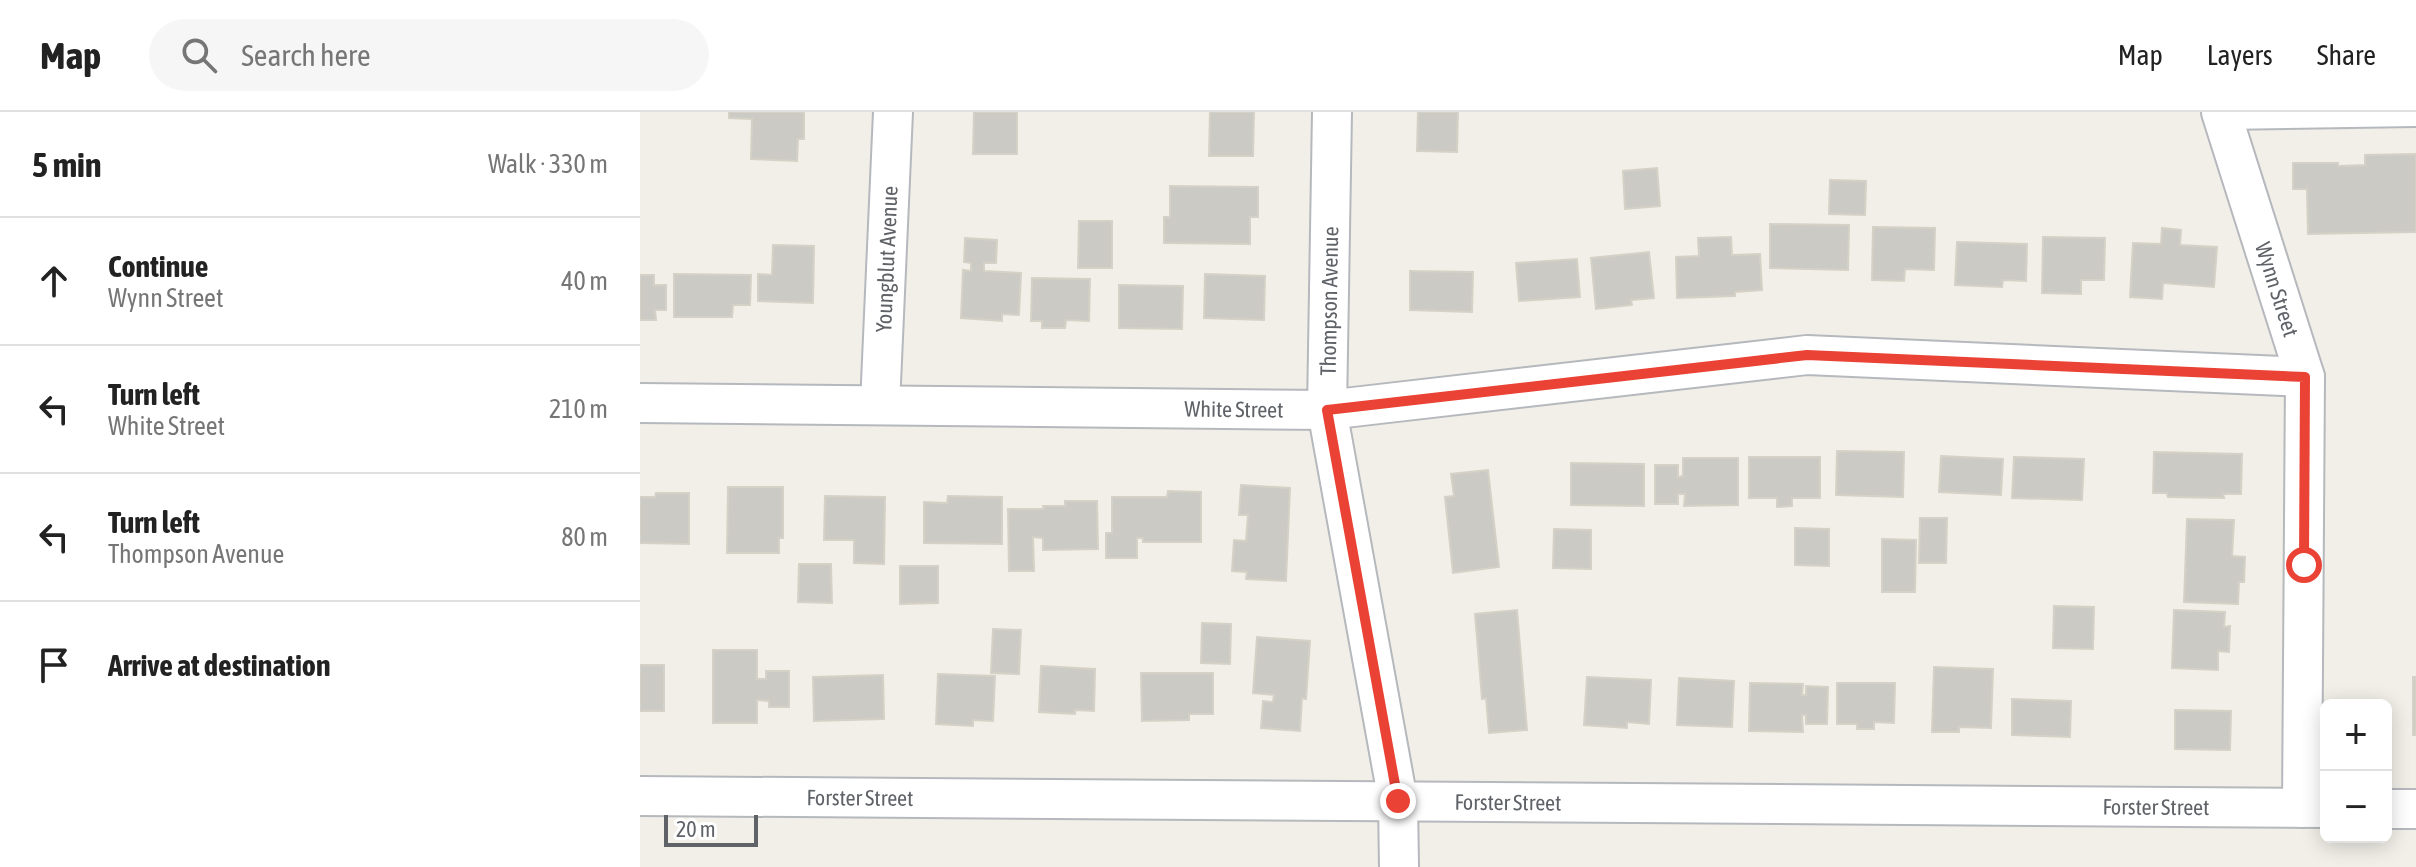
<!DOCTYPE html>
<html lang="en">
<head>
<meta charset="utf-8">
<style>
	:root { --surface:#fff; --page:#f6f6f6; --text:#222; --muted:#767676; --line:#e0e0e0 }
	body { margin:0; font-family:"Asap Condensed",sans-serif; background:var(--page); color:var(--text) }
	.controls { position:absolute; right:24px; bottom:24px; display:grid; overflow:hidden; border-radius:12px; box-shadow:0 4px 20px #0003 }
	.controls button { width:72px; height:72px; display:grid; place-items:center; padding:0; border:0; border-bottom:2px solid var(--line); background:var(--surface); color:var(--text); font:40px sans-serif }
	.scale { position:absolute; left:24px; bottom:20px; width:94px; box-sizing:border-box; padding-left:8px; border:4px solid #5f6368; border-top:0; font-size:22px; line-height:28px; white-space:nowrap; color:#5f6368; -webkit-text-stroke:6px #fff; paint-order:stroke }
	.stop { position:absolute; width:24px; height:24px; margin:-18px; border:6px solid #ea4335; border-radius:50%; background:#fff }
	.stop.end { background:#ea4335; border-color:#fff; box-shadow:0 2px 8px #0008 }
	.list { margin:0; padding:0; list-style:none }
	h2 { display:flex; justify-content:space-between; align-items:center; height:104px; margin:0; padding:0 32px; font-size:34px }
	h2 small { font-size:26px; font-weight:400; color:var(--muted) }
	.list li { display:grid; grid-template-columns:52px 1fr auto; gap:24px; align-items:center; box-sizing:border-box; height:128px; padding:0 32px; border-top:2px solid var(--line) }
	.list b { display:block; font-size:30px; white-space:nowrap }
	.list p { margin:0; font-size:26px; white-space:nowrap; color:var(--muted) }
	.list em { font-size:26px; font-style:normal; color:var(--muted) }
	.icon { flex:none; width:44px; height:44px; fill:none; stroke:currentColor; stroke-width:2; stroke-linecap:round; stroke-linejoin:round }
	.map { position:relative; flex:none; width:1776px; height:755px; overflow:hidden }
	header { display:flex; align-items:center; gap:48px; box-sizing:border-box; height:112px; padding:0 40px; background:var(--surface); border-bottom:2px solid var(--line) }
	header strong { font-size:38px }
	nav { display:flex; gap:44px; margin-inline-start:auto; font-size:28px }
	.search { width:560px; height:72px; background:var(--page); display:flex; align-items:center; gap:20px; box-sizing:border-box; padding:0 28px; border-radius:44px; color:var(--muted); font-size:30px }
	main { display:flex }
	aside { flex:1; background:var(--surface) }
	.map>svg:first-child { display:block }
	.building { fill:#cccac5; stroke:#d6d1c6; stroke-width:2 }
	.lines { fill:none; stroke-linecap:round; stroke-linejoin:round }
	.lane-casing { stroke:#b5b8bc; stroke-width:22 }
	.street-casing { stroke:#b5b8bc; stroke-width:42 }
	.lane { stroke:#fff; stroke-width:18 }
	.street { stroke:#fff; stroke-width:38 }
	.route { stroke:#ea4335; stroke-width:10 }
	.labels { text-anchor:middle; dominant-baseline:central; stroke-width:6; stroke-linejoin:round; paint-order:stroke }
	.street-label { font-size:22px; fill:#5f6368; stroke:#fff }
</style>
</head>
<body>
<header>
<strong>Map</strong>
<div class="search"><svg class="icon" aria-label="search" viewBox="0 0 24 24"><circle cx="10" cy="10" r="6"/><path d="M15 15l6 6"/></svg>Search here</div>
<nav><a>Map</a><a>Layers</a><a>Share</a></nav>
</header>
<main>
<aside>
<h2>5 min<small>Walk · 330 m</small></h2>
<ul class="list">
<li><svg class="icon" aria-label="ahead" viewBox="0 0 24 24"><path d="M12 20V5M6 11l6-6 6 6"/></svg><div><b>Continue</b><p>Wynn Street</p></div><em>40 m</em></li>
<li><svg class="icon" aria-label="left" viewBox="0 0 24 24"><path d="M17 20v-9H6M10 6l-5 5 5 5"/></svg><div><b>Turn left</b><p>White Street</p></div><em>210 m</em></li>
<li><svg class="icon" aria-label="left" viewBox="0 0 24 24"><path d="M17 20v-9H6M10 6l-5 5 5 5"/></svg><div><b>Turn left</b><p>Thompson Avenue</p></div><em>80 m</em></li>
<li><svg class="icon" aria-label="arrive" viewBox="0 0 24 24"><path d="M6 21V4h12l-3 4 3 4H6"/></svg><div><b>Arrive at destination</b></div></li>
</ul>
</aside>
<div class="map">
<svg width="1776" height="755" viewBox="0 0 1776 755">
	<rect width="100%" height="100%" fill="#f1efe8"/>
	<path class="building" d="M 89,0 L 164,0 L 164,27 L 158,27 L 157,49 L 111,47 L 112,7 L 89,6 Z
		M 334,0 L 377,0 L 377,42 L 333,42 Z
		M 570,0 L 614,0 L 613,44 L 569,44 Z
		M 778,0 L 818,0 L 817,40 L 777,39 Z
		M 1776,42 L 1776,120 L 1668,122 L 1667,77 L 1653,77 L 1653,51 L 1698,51 L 1698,54 L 1725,53 L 1725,43 Z
		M 1017,56 L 1020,94 L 985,97 L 983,59 Z
		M 1190,68 L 1226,69 L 1225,103 L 1189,102 Z
		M 530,74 L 618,75 L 618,105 L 610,105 L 610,132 L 524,131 L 524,105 L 530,105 Z
		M 439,109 L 472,109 L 472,156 L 438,156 Z
		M 1130,112 L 1209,113 L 1208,158 L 1130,156 Z
		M 1233,115 L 1295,116 L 1294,158 L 1265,157 L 1264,169 L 1232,168 Z
		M 1522,116 L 1541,118 L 1540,133 L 1577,135 L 1574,175 L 1523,171 L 1522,187 L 1490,185 L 1493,131 L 1521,132 Z
		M 1091,125 L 1092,143 L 1120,142 L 1122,178 L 1095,180 L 1095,184 L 1037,186 L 1036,145 L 1059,144 L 1058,126 Z
		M 1403,125 L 1465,126 L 1464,168 L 1441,168 L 1441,182 L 1402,181 Z
		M 325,126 L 357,128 L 356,151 L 344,151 L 344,159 L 381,161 L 379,203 L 362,202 L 362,209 L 321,206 L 323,158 L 331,159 L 331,151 L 324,150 Z
		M 1317,130 L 1387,132 L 1386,169 L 1363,168 L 1362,175 L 1315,173 Z
		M 133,133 L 174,134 L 173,191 L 118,189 L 118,162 L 132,163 Z
		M 1009,140 L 1014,186 L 991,188 L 992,193 L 956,197 L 951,146 Z
		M 937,147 L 940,185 L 879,189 L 876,151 Z
		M 770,159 L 833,160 L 832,200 L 770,198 Z
		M 34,162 L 111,163 L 110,193 L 93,193 L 92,205 L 34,205 Z
		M 565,162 L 625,164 L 624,208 L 564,206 Z
		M 0,163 L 14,163 L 14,173 L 26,173 L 26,198 L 15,198 L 16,208 L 0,208 Z
		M 392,166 L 450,167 L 449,209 L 426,208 L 425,216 L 402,216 L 402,209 L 391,209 Z
		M 479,173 L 543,174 L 542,217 L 479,216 Z
		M 1197,339 L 1264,340 L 1263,385 L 1196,383 Z
		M 1514,340 L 1602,342 L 1601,382 L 1583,382 L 1584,386 L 1528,385 L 1527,381 L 1513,381 Z
		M 1301,344 L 1363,347 L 1361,383 L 1299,380 Z
		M 1109,345 L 1180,345 L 1180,386 L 1152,386 L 1152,394 L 1137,395 L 1137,386 L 1109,386 Z
		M 1374,345 L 1444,347 L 1442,388 L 1372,386 Z
		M 1043,346 L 1098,346 L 1098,393 L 1044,394 L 1045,382 L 1038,382 L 1038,392 L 1015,392 L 1015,353 L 1038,353 L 1038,365 L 1043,364 Z
		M 931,351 L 1004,352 L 1004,394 L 931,393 Z
		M 848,358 L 859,455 L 813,461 L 805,385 L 814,384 L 811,362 Z
		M 601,373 L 650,376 L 646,469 L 606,467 L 607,460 L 592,459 L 594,428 L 606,429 L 608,403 L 599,403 Z
		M 88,375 L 143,375 L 143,426 L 139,426 L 139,441 L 87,441 Z
		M 528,379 L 561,380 L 561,430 L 503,430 L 503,426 L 497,426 L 497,446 L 466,446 L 466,421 L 472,421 L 472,385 L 527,385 Z
		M 16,381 L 49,381 L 49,432 L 0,431 L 0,385 L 15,385 Z
		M 185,384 L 245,385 L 244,452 L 214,451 L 214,428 L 184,428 Z
		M 308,384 L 362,385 L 362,432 L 284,431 L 284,390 L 307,391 Z
		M 425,389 L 457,389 L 458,437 L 403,438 L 403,426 L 393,425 L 394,459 L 369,459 L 368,397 L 404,397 L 403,394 L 425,394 Z
		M 1280,406 L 1307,406 L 1306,451 L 1279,451 Z
		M 1547,407 L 1594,408 L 1592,444 L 1605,445 L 1604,470 L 1599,470 L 1598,492 L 1544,490 Z
		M 1155,416 L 1189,417 L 1189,454 L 1155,453 Z
		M 914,417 L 951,418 L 951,457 L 913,456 Z
		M 1242,427 L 1276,428 L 1275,480 L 1242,480 Z
		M 159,452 L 191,452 L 192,491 L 158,490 Z
		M 260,454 L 298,454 L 298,491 L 260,492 Z
		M 1414,494 L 1454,495 L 1453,537 L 1413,536 Z
		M 877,498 L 887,618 L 849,621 L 846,586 L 842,587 L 835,502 Z
		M 1534,498 L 1585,500 L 1584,515 L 1590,514 L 1589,540 L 1578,539 L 1578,558 L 1532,556 Z
		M 562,511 L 591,512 L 590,552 L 561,551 Z
		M 353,517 L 381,518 L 379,562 L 351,561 Z
		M 617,525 L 670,529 L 666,587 L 662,586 L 660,619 L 621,616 L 623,589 L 633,590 L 634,583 L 613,581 Z
		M 73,538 L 117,538 L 117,567 L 126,567 L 126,559 L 149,559 L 149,595 L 129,595 L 129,589 L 117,588 L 117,611 L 73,611 Z
		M 0,553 L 24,553 L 24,599 L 0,599 Z
		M 401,554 L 455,557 L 454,599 L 435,598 L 435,602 L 399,600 Z
		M 1294,555 L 1353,557 L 1351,616 L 1319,615 L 1319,620 L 1292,620 Z
		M 501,561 L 573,561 L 573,602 L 549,602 L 549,608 L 502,609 Z
		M 298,562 L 355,564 L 353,609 L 333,608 L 333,614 L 296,612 Z
		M 243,563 L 244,607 L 174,609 L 173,565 Z
		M 947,565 L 1011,568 L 1009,612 L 987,610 L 987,616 L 944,613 Z
		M 1773,565 L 1776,565 L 1776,623 L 1773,623 Z
		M 1039,566 L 1094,569 L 1092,615 L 1037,613 Z
		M 1110,571 L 1163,572 L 1162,583 L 1166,583 L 1166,574 L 1188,575 L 1187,612 L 1166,612 L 1166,603 L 1162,603 L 1163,620 L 1109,619 Z
		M 1197,571 L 1255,571 L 1254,611 L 1234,610 L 1234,617 L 1217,617 L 1217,612 L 1197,612 Z
		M 1372,587 L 1431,589 L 1430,625 L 1372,623 Z
		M 1535,598 L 1591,599 L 1590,638 L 1535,637 Z"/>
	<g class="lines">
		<g class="lane-casing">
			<path id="lane" d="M 1583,8 L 1776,5"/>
		</g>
		<g class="street-casing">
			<g id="street">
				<path d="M 692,0 L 687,298 L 758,689 L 759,755"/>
				<path id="s1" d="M 1581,0 L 1665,265 L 1662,696"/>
				<path id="s2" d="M 0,291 L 687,298 L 1167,243 L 1665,265"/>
				<path id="s3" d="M 240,293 L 253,0"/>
				<path id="s4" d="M 0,684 L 1686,696"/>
				<path d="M 1746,697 L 1776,697"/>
			</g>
		</g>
		<use href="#lane" class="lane"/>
		<use href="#street" class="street"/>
	</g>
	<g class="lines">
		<path class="route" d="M 758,689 L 687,298 L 1167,243 L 1665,265 L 1664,453"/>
	</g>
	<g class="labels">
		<g class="street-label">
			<text stroke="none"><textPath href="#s3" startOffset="146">Youngblut Avenue</textPath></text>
			<text stroke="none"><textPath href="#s1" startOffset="186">Wynn Street</textPath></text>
			<text transform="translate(689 189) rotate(-89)">Thompson Avenue</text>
			<text stroke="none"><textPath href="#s2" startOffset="594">White Street</textPath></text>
			<text stroke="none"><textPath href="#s4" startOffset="220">Forster Street</textPath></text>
			<text stroke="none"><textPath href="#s4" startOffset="868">Forster Street</textPath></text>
			<text stroke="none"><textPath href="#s4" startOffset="1516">Forster Street</textPath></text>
		</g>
	</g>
</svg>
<div class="controls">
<button>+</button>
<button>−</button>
</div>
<div class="scale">20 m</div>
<div class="stop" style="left:1664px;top:453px"></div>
<div class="stop end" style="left:758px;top:689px"></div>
</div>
</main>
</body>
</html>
